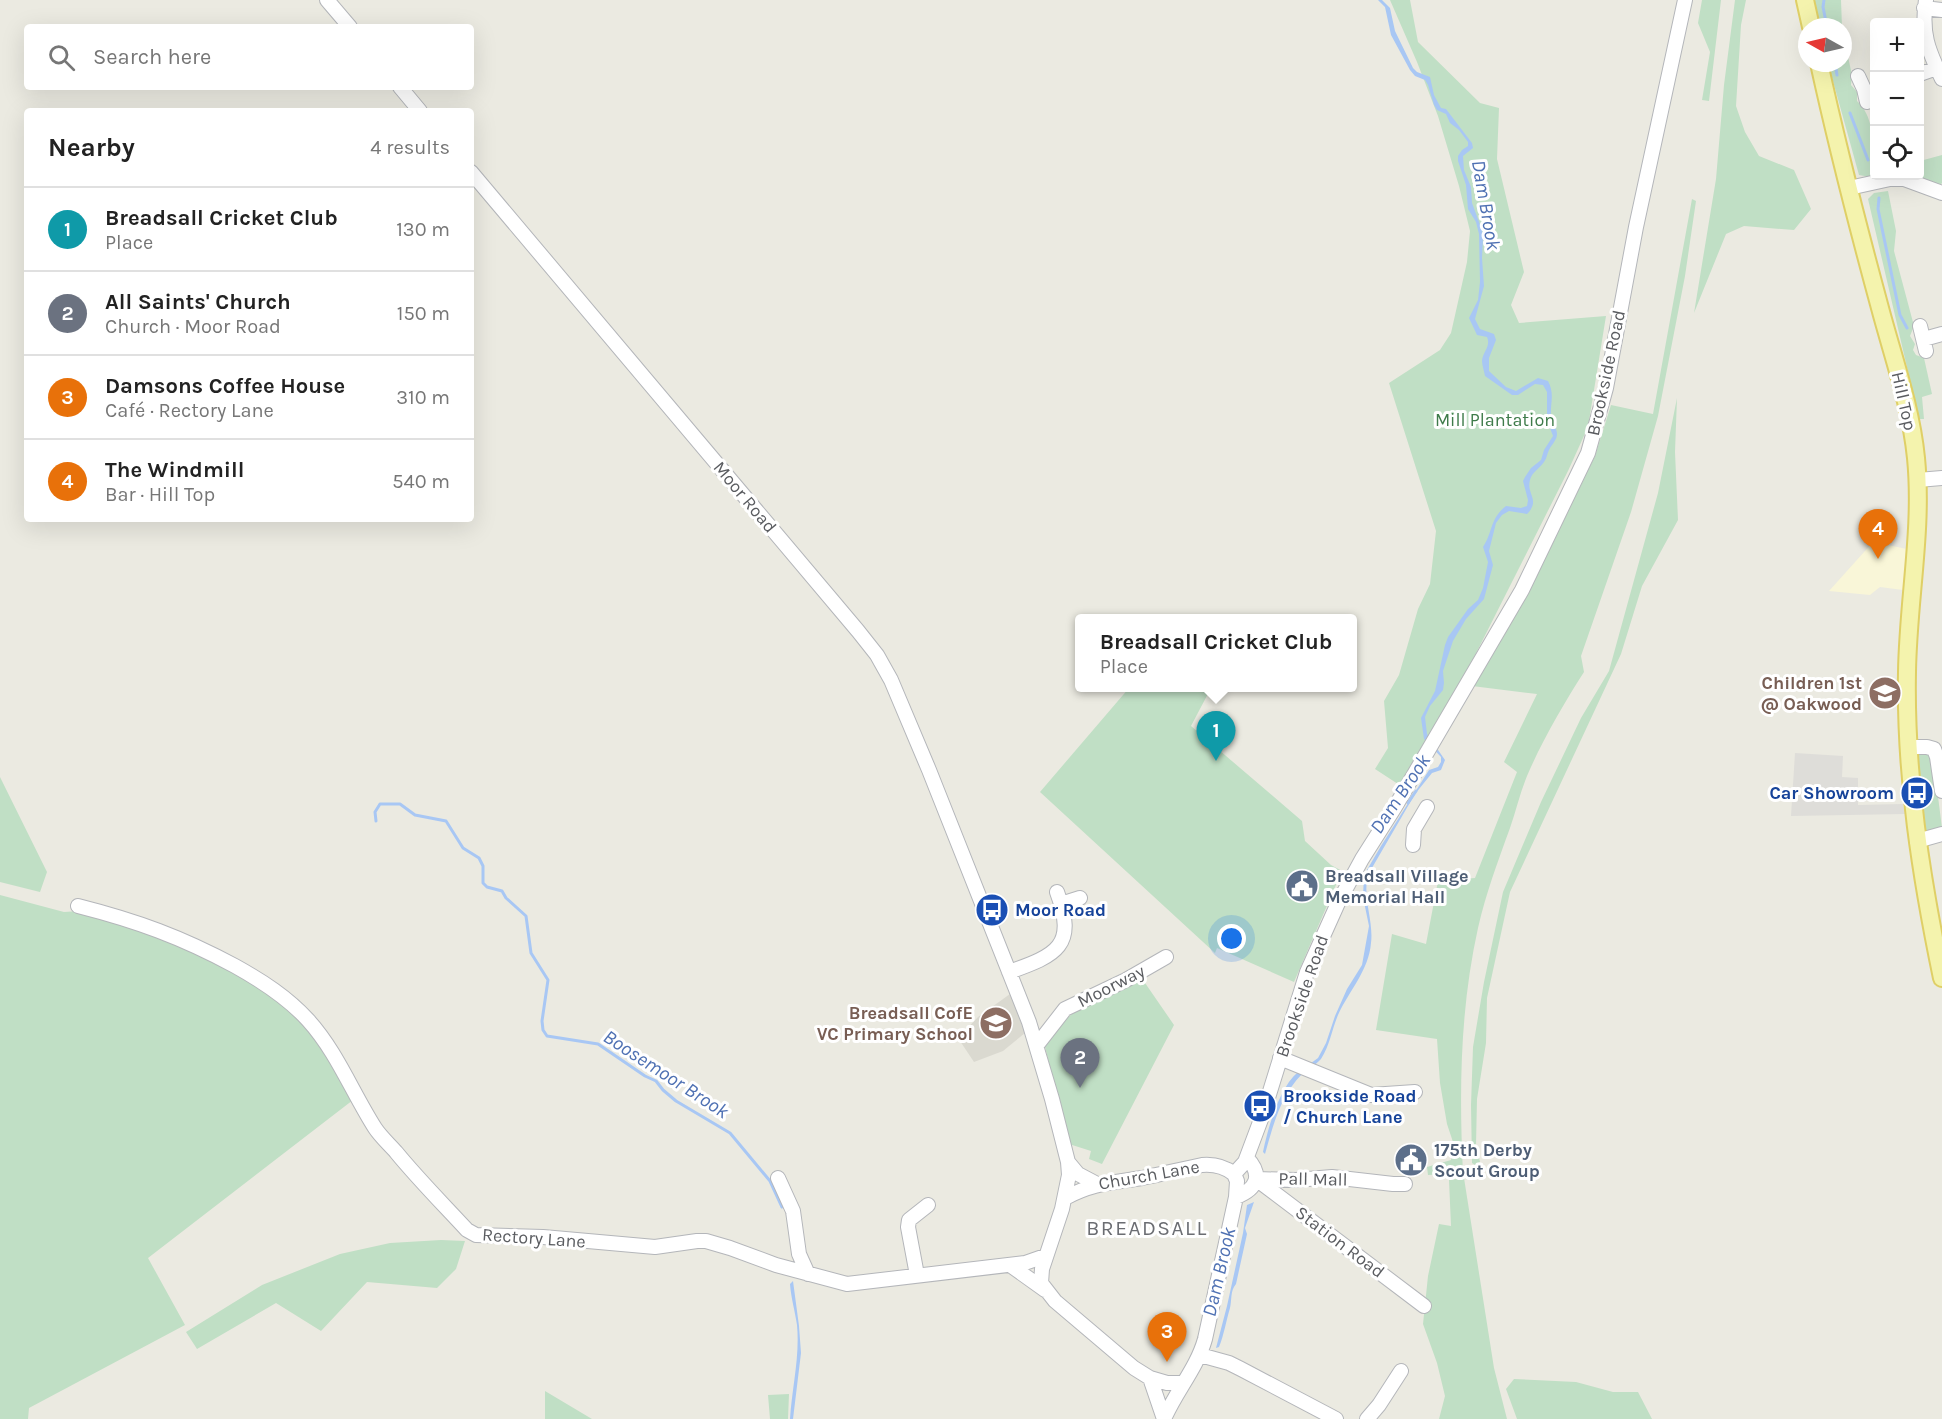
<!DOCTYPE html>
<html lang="en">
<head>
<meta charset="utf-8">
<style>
	:root { --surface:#fff; --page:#f6f6f6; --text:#222; --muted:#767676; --line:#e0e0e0; --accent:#0f766e }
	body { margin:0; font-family:Karla,sans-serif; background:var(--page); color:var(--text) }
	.controls { position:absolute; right:18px; top:18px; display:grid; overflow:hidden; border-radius:6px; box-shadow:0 6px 24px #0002 }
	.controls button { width:54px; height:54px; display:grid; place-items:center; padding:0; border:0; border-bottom:2px solid var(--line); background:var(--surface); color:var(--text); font:30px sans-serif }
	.compass { position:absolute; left:1798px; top:18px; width:54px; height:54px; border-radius:50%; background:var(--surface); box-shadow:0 6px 24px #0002; rotate:278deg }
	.you { position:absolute; left:1232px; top:939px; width:21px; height:21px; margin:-15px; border:4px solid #fff; border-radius:50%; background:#1a73e8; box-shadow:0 0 0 9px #1a73e833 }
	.badge { display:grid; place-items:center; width:39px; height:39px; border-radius:50%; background:var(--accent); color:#fff; font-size:20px; font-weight:700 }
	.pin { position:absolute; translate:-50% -50px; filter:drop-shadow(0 2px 3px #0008) }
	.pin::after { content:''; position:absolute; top:32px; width:21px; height:18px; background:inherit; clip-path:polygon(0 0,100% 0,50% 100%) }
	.popup { position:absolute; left:1075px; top:614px; width:282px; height:78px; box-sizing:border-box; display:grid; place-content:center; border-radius:6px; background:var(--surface); filter:drop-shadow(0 2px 4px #0005); font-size:20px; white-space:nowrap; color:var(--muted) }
	.popup b { font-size:22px; color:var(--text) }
	.popup::after { content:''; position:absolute; left:50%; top:100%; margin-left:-12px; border:12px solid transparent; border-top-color:var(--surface) }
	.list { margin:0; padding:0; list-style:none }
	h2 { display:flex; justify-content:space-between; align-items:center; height:78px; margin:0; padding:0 24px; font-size:26px }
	h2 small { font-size:20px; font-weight:400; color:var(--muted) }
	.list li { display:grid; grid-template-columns:39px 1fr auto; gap:18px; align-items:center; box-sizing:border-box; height:84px; padding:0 24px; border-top:2px solid var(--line) }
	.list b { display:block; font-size:22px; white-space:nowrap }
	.list p { margin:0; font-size:20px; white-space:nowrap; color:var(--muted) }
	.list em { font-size:20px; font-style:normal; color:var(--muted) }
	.icon { flex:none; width:33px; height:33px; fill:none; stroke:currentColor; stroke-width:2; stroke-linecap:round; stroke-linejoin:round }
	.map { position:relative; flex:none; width:1942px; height:1419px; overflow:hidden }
	.search { position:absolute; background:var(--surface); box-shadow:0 6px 24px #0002; left:24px; top:24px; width:450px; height:66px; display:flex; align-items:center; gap:15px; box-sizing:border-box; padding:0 21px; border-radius:6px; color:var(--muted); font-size:22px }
	.panel { position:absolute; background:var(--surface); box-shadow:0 6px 24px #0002; left:24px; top:108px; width:450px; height:414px; border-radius:6px }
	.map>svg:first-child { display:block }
	.commercial { fill:#f9f6d8 }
	.industrial { fill:#deddd9 }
	.education { fill:#dad9d0 }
	.green { fill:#c0dfc5 }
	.water { fill:#a8c7f4 }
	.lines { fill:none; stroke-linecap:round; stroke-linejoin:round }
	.stream { stroke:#a8c7f4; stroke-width:3 }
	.minor-casing { stroke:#b4b6ba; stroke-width:16 }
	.major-casing { stroke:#dfcf66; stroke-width:20 }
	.minor { stroke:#fff; stroke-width:14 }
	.major { stroke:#f4f3ad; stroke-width:16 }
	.labels { text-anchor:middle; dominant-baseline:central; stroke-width:6; stroke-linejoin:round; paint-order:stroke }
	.street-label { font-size:18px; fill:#5a5c60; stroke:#fff }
	.park-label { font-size:18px; fill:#3e7b4a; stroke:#fff }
	.education-label { font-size:18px; font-weight:bold; fill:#785e54; stroke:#fff; text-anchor:end }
	.transit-label { font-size:18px; font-weight:bold; fill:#164399; stroke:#fff; text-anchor:start }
	.service-label { font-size:18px; font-weight:bold; fill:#4e5e75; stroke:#fff; text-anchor:start }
	.water-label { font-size:20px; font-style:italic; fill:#4f71b3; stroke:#fff }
	.quarter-label { font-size:21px; letter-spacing:1.5px; fill:#6b6d72; stroke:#fff }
</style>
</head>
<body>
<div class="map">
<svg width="1942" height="1419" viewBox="0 0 1942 1419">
	<rect width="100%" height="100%" fill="#ebeae1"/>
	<path class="commercial" d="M 1873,542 L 1907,549 L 1903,590 L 1880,587 L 1870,595 L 1829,591 Z"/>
	<path class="industrial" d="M 1795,753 L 1843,756 L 1842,777 L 1858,778 L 1858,805 L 1903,804 L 1905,814 L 1791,816 Z"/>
	<path class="education" d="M 1010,994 L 1025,1033 L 1003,1051 L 974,1062 L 958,1038 L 978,1017 Z"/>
	<path class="green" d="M 1390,0 L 1410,0 L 1418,42 L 1480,103 L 1499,108 L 1497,159 L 1524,272 L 1511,305 L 1519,323 L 1606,316 L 1588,427 L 1568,471 L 1462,681 L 1401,786 L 1375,769 L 1388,748 L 1384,701 L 1399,675 L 1418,609 L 1430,584 L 1436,531 L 1389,383 L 1440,350 L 1451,333 L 1467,262 L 1470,231 L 1459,186 L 1438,116 L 1417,62 Z
		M 1702,0 L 1721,0 L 1709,101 L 1702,100 L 1710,52 L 1698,23 Z
		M 1735,0 L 1746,0 L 1741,25 L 1736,106 L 1745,132 L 1759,156 L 1794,170 L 1811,209 L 1794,230 L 1744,226 L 1726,234 L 1694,313 L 1716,179 L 1724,85 Z
		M 1813,0 L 1841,0 L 1842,27 L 1819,27 Z
		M 1843,34 L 1852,75 L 1851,85 L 1857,92 L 1857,101 C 1876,118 1874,152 1874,176 L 1870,177 L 1859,175 L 1828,63 L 1843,63 Z
		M 1942,155 L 1942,183 L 1940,185 L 1915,176 L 1920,176 L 1920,161 Z
		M 1888,191 L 1896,231 L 1894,251 L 1914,326 L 1910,336 L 1915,344 L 1913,350 L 1916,355 L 1924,358 L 1932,394 L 1922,397 L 1924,419 L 1919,419 L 1868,199 L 1874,193 Z
		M 1692,199 L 1696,201 L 1685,276 L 1658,416 L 1631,512 L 1581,656 L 1584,672 C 1564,703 1542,741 1527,776 C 1520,793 1516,811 1510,828 C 1498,861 1486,893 1478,928 C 1460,1009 1459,1091 1463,1173 L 1428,1175 L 1427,1167 L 1451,1160 L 1453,1142 L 1447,1124 L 1440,1083 L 1437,1039 L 1376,1030 L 1392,934 L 1426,944 L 1438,881 L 1475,878 L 1517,772 L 1504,762 L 1537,694 L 1472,686 L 1528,594 L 1595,456 L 1611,405 L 1653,414 Z
		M 1677,398 L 1675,452 L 1678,520 L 1642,586 L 1621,654 L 1510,892 L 1487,998 L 1486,1043 L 1477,1099 L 1476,1145 L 1480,1162 L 1475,1165 L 1472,1163 L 1471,1105 L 1473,1047 L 1484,982 L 1503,892 L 1541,802 L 1581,718 L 1609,671 L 1658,493 Z
		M 1129,688 L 1211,688 L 1191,726 L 1302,821 L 1305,841 L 1331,865 L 1342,871 L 1294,982 L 1217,948 L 1215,953 L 1040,792 Z
		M 1928,750 L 1933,757 L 1942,828 L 1923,833 L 1917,752 Z
		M 0,777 L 47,872 L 40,892 L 0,882 Z
		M 0,895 L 64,912 L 79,911 L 151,933 L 231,969 L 295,1006 L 353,1100 L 148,1258 L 185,1325 L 29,1408 L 28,1419 L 0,1419 Z
		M 1143,980 L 1174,1025 L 1102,1164 L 1089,1159 L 1091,1151 L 1069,1144 L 1045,1047 L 1067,1018 L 1084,1005 Z
		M 1464,1178 L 1494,1368 L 1507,1419 L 1439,1419 L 1445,1396 L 1437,1363 L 1423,1324 L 1428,1276 L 1439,1224 L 1451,1226 L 1449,1180 Z
		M 441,1240 L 465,1241 L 456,1269 L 437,1288 L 367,1282 L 321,1331 L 276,1303 L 197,1349 L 186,1332 L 262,1285 L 340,1254 L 390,1243 Z
		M 1514,1379 L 1576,1382 L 1613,1392 L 1638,1392 L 1652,1419 L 1517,1419 L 1506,1389 Z
		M 545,1391 L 592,1419 L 545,1419 Z
		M 789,1394 L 788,1419 L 770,1419 L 768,1395 Z"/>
	<path class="water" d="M 1378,0 L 1382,0 L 1390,8 L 1395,31 L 1413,68 L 1417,72 L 1430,77 L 1434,95 L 1441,108 L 1446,109 L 1472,143 L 1473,148 L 1463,156 L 1464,170 L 1471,187 L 1472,203 L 1482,230 L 1483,238 L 1482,258 L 1484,286 L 1475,319 L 1480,329 L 1494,334 L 1496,340 L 1489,358 L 1489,371 L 1506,387 L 1516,391 L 1538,378 L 1548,381 C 1555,394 1550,403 1551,417 C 1551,423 1557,427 1557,434 C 1557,440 1552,444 1549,450 C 1547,454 1547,458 1544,462 C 1539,469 1532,472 1530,480 C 1526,494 1541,500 1527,514 L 1509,511 L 1502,515 L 1496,523 L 1489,551 L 1493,565 L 1484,599 L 1466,619 L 1453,641 L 1443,671 L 1444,683 L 1443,690 L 1430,706 L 1425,717 L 1427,734 L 1445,760 L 1441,770 L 1432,773 L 1415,794 L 1369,873 C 1361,895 1374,920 1371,943 C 1369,970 1349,991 1338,1015 C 1332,1029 1330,1045 1321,1059 C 1318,1062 1315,1065 1310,1067 L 1307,1066 L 1318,1058 L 1326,1043 L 1335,1016 L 1347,989 L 1362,965 L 1369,926 L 1363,897 L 1364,875 L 1381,846 L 1429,770 L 1438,767 L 1441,762 L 1441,757 L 1424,739 L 1421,718 L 1435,691 L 1445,645 L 1448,637 L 1468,609 L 1478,600 L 1483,588 L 1488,562 L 1483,547 C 1493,532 1490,518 1506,506 L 1521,508 L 1527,506 L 1528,500 L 1523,481 L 1525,477 L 1531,468 L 1541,460 L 1544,450 L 1553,436 L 1547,420 L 1547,392 L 1543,385 L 1535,384 L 1518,395 L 1512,395 L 1485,376 C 1484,371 1482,365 1482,361 C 1483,351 1491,347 1487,337 L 1477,335 L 1469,318 L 1478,300 L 1480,282 L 1479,234 L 1476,222 L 1468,209 L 1466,185 L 1458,161 L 1458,156 L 1462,150 L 1468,146 L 1468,142 L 1459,130 L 1450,123 L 1446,114 L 1437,110 L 1434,105 L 1428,85 L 1425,80 L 1415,76 L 1410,70 L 1391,35 L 1385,7 Z
		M 1298,1072 L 1303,1073 C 1280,1096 1274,1123 1265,1154 L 1263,1152 C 1268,1128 1279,1088 1298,1072 Z
		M 1254,1202 L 1245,1228 L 1247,1234 L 1236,1284 C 1230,1291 1232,1300 1230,1308 C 1226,1321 1224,1335 1219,1347 L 1216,1348 L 1227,1306 L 1243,1233 L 1247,1205 Z
		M 793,1281 L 799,1326 L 801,1353 L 793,1419 L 790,1419 C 792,1388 800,1356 797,1325 C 795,1311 791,1298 790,1284 Z"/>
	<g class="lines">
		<path class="stream" d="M 1824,0 L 1823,7 L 1827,27
			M 1835,63 L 1837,75
			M 1850,113 L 1868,160
			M 1879,198 L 1878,209 L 1900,315 L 1907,328
			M 1408,803 L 1416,791
			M 376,821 L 375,812 L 380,804 L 400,804 L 415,815 L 446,821 L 463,848 L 479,858 L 483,866 L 483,883 L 487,887 L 502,891 L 506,898 L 526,916 L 531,953 L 548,980 L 542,1021 L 543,1030 L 547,1036 L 598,1044 L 645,1076 L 656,1081 L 663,1090 L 676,1101 L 730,1133 L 770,1181 L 782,1207"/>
		<g class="minor-casing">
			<path id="minor" d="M 327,0 L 350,27
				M 1926,0 C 1921,33 1928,50 1942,79
				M 1924,8 L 1942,10
				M 1920,74 L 1937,68
				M 1858,76 L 1864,89 L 1867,102
				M 400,87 L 420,111
				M 471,172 L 858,631 L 877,655 L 891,680 L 929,770 L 1029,1022 L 1052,1099 L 1068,1162 L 1069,1175 L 1062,1209 L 1042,1269 L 1041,1283 L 1055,1301 L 1134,1368 L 1150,1378 L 1164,1419
				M 1849,188 L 1890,179 L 1904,179 L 1942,193
				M 1920,326 L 1926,351
				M 1924,339 L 1942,334
				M 1918,480 L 1942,478
				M 1909,747 L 1927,747 L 1934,749 L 1937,757 L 1942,791
				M 1917,841 L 1942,834
				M 1413,845 L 1414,829 L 1427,807
				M 1061,904 L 1080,898
				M 78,906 C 137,921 181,937 235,966 C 262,981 287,997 308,1020 C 337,1052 352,1092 375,1128 C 381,1137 389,1144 396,1152 C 418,1179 443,1204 467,1230 L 476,1235 L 543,1237 L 655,1247 L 697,1241 L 706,1241 L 730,1248 L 776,1265 L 847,1284 L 1025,1263 L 1045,1256
				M 1009,972 C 1057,955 1077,946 1057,892
				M 1037,1045 L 1065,1009 L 1126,980 L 1166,957
				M 1280,1058 L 1371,1095 L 1415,1092
				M 1068,1162 L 1078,1174 L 1097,1184
				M 1234,1174 L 1245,1162 L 1263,1114 L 1307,972 L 1338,903 L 1362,859 L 1395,807 L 1522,590 L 1588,453 L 1606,388 L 1636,227 L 1685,0
				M 778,1178 L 793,1211 L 799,1254 L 808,1274
				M 1256,1179 L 1424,1306
				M 1256,1179 L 1296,1180 L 1332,1177 L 1393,1184 L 1405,1184
				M 1236,1197 C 1257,1189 1263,1175 1247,1158
				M 1065,1198 C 1093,1183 1111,1183 1142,1178 C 1162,1174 1182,1169 1202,1165 C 1214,1164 1224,1166 1234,1174
				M 1010,1265 L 1045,1290
				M 917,1275 L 908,1227 L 909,1220 L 928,1205
				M 1200,1355 L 1229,1363 L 1241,1369 L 1336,1419
				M 1150,1378 L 1167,1383 L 1183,1383
				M 1164,1419 C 1176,1391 1197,1368 1205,1339 L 1236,1197 L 1237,1181 L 1234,1174
				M 1367,1419 L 1379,1405 L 1401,1371"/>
		</g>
		<g class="major-casing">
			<path id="major" d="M 1805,0 L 1811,27
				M 1819,63 C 1837,145 1858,227 1880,308 C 1893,357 1911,407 1916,458 C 1923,529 1908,600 1907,672 C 1905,775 1921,877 1942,978"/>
		</g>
		<use href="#minor" class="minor"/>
		<use href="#major" class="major"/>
	</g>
	<defs>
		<g id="school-disc" transform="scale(1.725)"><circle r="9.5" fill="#8d6e63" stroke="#fff"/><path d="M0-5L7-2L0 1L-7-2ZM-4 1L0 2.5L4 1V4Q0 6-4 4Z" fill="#fff"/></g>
		<g id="bus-disc" transform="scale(1.725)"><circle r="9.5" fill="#1a4fb4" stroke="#fff"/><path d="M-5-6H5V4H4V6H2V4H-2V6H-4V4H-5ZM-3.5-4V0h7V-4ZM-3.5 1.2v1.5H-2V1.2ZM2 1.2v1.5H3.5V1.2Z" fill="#fff"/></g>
		<g id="civic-disc" transform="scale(1.725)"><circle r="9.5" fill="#5c6f8a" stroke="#fff"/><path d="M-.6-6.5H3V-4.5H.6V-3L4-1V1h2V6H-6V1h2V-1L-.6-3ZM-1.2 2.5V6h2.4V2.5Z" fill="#fff"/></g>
	</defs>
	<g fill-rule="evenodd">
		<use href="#school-disc" x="1885" y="693"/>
		<use href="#bus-disc" x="1917" y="793"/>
		<use href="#civic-disc" x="1302" y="886"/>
		<use href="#bus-disc" x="992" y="910"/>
		<use href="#school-disc" x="996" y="1023"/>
		<use href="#bus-disc" x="1260" y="1106"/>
		<use href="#civic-disc" x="1411" y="1160"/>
	</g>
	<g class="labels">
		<g class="street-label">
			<text transform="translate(1606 373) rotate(-78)">Brookside Road</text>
			<text transform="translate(1904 401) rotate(77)">Hill Top</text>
			<text transform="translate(745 497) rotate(50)">Moor Road</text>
			<text transform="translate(1111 986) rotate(-27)">Moorway</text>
			<text transform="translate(1302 996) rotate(-71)">Brookside Road</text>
			<text transform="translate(1149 1175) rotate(-10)">Church Lane</text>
			<text transform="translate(1313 1179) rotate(1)">Pall Mall</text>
			<text transform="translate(534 1238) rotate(4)">Rectory Lane</text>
			<text transform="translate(1340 1242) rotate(37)">Station Road</text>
		</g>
		<g class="park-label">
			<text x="1495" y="420">Mill Plantation</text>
		</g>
		<g class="education-label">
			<text x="1862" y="683">Children 1st<tspan x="1862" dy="21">@ Oakwood</tspan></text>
			<text x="973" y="1013">Breadsall CofE<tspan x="973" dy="21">VC Primary School</tspan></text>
		</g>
		<g class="transit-label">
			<text x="1894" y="793" text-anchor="end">Car Showroom</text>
			<text x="1015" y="910">Moor Road</text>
			<text x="1283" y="1096">Brookside Road<tspan x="1283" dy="21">/ Church Lane</tspan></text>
		</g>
		<g class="service-label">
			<text x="1325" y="876">Breadsall Village<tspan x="1325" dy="21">Memorial Hall</tspan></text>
			<text x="1434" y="1150">175th Derby<tspan x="1434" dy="21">Scout Group</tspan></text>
		</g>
		<g class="water-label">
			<text transform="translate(1486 205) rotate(80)">Dam Brook</text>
			<text transform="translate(1400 794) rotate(-56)">Dam Brook</text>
			<text transform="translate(666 1074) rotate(33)">Boosemoor Brook</text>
			<text transform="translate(1219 1272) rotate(-77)">Dam Brook</text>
		</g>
		<g class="quarter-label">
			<text x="1147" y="1228">BREADSALL</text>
		</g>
	</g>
</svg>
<div class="controls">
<button>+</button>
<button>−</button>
<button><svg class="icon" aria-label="locate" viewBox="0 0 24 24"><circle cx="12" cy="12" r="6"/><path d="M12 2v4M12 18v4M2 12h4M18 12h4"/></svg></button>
</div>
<svg class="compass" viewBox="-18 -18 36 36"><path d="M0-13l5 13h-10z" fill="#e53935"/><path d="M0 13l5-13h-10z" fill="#767676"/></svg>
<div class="you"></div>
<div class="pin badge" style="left:1216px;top:761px;background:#0f9aa8">1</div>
<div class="popup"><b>Breadsall Cricket Club</b>Place</div>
<div class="pin badge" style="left:1080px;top:1088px;background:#6b7280">2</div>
<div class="pin badge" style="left:1167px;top:1362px;background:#e8710a">3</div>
<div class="pin badge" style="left:1878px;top:559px;background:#e8710a">4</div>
<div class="search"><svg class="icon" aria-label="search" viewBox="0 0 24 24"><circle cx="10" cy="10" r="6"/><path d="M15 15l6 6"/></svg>Search here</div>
<section class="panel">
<h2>Nearby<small>4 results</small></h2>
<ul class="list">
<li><span class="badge" style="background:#0f9aa8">1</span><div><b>Breadsall Cricket Club</b><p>Place</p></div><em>130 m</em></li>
<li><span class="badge" style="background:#6b7280">2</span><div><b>All Saints' Church</b><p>Church · Moor Road</p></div><em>150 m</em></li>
<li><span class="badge" style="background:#e8710a">3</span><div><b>Damsons Coffee House</b><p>Café · Rectory Lane</p></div><em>310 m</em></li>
<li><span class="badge" style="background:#e8710a">4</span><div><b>The Windmill</b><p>Bar · Hill Top</p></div><em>540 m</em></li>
</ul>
</section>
</div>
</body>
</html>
